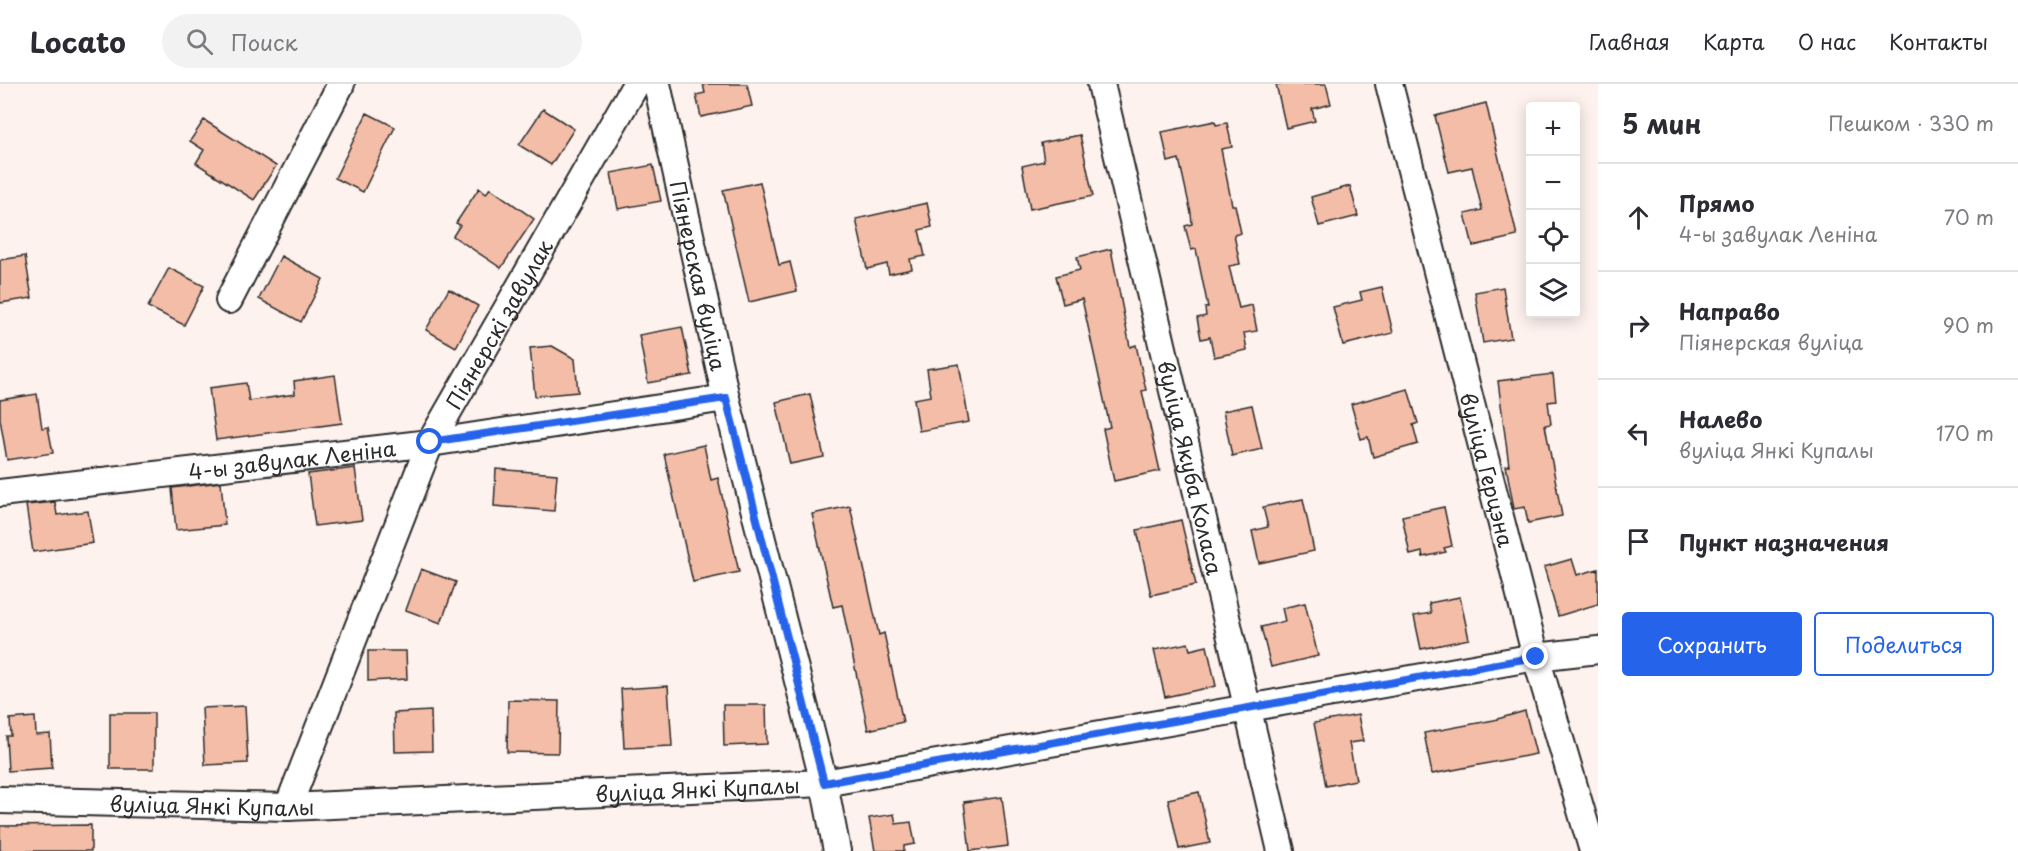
<!DOCTYPE html>
<html lang="ru">
<head>
<meta charset="utf-8">
<style>
	:root { --surface:#fff; --page:#f2f2f3; --text:#2b2b33; --muted:#7c7c81; --line:#e1e1e2; --accent:#2563eb }
	body { margin:0; font-family:"Playpen Sans",sans-serif; background:var(--page); color:var(--text) }
	.controls { position:absolute; right:18px; top:18px; display:grid; overflow:hidden; border-radius:6px; box-shadow:0 3px 15px #0003 }
	.controls button { width:54px; height:54px; display:grid; place-items:center; padding:0; border:0; border-bottom:2px solid var(--line); background:var(--surface); color:var(--text); font:30px sans-serif }
	.stop { position:absolute; width:18px; height:18px; margin:-14px; border:4px solid #2563eb; border-radius:50%; background:#fff }
	.stop.end { background:#2563eb; border-color:#fff; box-shadow:0 2px 6px #0008 }
	.list { margin:0; padding:0; list-style:none }
	h2 { display:flex; justify-content:space-between; align-items:center; height:78px; margin:0; padding:0 24px; font-size:26px }
	h2 small { font-size:20px; font-weight:400; color:var(--muted) }
	.list li { display:grid; grid-template-columns:39px 1fr auto; gap:18px; align-items:center; box-sizing:border-box; height:108px; padding:0 24px; border-top:2px solid var(--line) }
	.list b { display:block; font-size:22px; white-space:nowrap }
	.list p { margin:0; font-size:20px; white-space:nowrap; color:var(--muted) }
	.list em { font-size:20px; font-style:normal; color:var(--muted) }
	.actions { display:flex; gap:12px; padding:18px 24px }
	.actions a { flex:1; padding:14px 0; border:2px solid var(--accent); border-radius:6px; text-align:center; font-size:21px; color:var(--accent) }
	.actions .main { background:var(--accent); color:#fff }
	.icon { flex:none; width:33px; height:33px; fill:none; stroke:currentColor; stroke-width:2; stroke-linecap:round; stroke-linejoin:round }
	.map { position:relative; flex:none; width:1598px; height:767px; overflow:hidden }
	header { display:flex; align-items:center; gap:36px; box-sizing:border-box; height:84px; padding:0 30px; background:var(--surface); border-bottom:2px solid var(--line) }
	header strong { font-size:28px }
	nav { display:flex; gap:33px; margin-inline-start:auto; font-size:21px }
	.search { width:420px; height:54px; background:var(--page); display:flex; align-items:center; gap:15px; box-sizing:border-box; padding:0 21px; border-radius:33px; color:var(--muted); font-size:22px }
	main { display:flex }
	aside { flex:1; background:var(--surface) }
	.map>svg:first-child { display:block }
	.building { fill:#f4bda8; stroke:#2b2b2b; stroke-width:1.5 }
	.lines { fill:none; stroke-linecap:round; stroke-linejoin:round }
	.minor-casing { stroke:#2b2b2b; stroke-width:30 }
	.minor { stroke:#fff; stroke-width:26 }
	.route { stroke:#2563eb; stroke-width:8 }
	.labels { text-anchor:middle; dominant-baseline:central; stroke-width:6; stroke-linejoin:round; paint-order:stroke }
	.street-label { font-size:21px; fill:#2b2b2b; stroke:#fff }
</style>
</head>
<body>
<header>
<strong>Locato</strong>
<div class="search"><svg class="icon" aria-label="search" viewBox="0 0 24 24"><circle cx="10" cy="10" r="6"/><path d="M15 15l6 6"/></svg>Поиск</div>
<nav><a>Главная</a><a>Карта</a><a>О нас</a><a>Контакты</a></nav>
</header>
<main>
<div class="map">
<svg width="1598" height="767" viewBox="0 0 1598 767">
	<rect width="100%" height="100%" fill="#fdf2ee"/>
	<filter id="ink" filterUnits="userSpaceOnUse"><feTurbulence type="fractalNoise" baseFrequency=".0167" numOctaves="2"/><feDisplacementMap in="SourceGraphic" scale="12" xChannelSelector="R" yChannelSelector="G"/><feConvolveMatrix kernelMatrix="1 2 1 2 8 2 1 2 1" color-interpolation-filters="sRGB"/></filter>
	<g filter="url(#ink)">
		<path class="building" d="M 703,0 L 747,0 L 752,22 L 701,33 L 696,11 L 705,9 Z
			M 1276,0 L 1326,0 L 1331,20 L 1312,25 L 1315,37 L 1286,44 Z
			M 1486,19 L 1517,152 L 1473,162 L 1465,130 L 1482,126 L 1472,83 L 1449,88 L 1435,32 Z
			M 543,25 L 574,45 L 551,81 L 519,61 Z
			M 367,29 L 395,43 L 363,108 L 335,94 Z
			M 204,36 L 276,82 L 254,116 L 196,79 L 204,66 L 190,57 Z
			M 1215,37 L 1216,41 L 1227,39 L 1232,63 L 1221,65 L 1232,121 L 1235,121 L 1241,149 L 1234,151 L 1240,180 L 1229,182 L 1239,224 L 1252,221 L 1257,247 L 1244,249 L 1247,266 L 1214,273 L 1210,253 L 1201,255 L 1197,234 L 1206,232 L 1205,224 L 1208,223 L 1196,165 L 1191,166 L 1185,142 L 1192,140 L 1191,129 L 1179,75 L 1168,78 L 1162,48 Z
			M 1080,51 L 1093,112 L 1030,125 L 1022,82 L 1044,77 L 1041,59 Z
			M 653,81 L 661,117 L 618,125 L 611,89 Z
			M 760,98 L 779,181 L 790,178 L 797,207 L 749,218 L 723,106 Z
			M 1350,102 L 1358,132 L 1319,142 L 1311,113 Z
			M 479,104 L 486,110 L 490,104 L 534,135 L 501,184 L 453,152 L 460,141 L 456,139 Z
			M 927,119 L 932,143 L 919,146 L 925,172 L 910,175 L 912,185 L 889,190 L 887,180 L 867,185 L 856,135 Z
			M 1111,165 L 1130,263 L 1136,261 L 1146,306 L 1142,307 L 1160,387 L 1114,397 L 1103,345 L 1110,343 L 1082,215 L 1063,220 L 1056,192 L 1080,186 L 1077,173 Z
			M 25,172 L 32,214 L 0,219 L 0,176 Z
			M 281,172 L 323,195 L 301,238 L 259,215 Z
			M 169,184 L 204,202 L 184,241 L 148,223 Z
			M 1382,203 L 1393,249 L 1343,261 L 1333,223 L 1362,216 L 1360,208 Z
			M 1503,203 L 1511,254 L 1483,259 L 1475,208 Z
			M 449,205 L 478,222 L 456,263 L 426,246 Z
			M 682,243 L 692,291 L 648,299 L 639,251 Z
			M 552,262 L 575,275 L 578,308 L 535,312 L 530,264 Z
			M 959,280 L 969,338 L 919,347 L 914,315 L 931,312 L 927,285 Z
			M 1553,290 L 1556,317 L 1548,318 L 1551,340 L 1545,341 L 1562,432 L 1528,439 L 1525,423 L 1514,425 L 1506,382 L 1509,382 L 1498,297 Z
			M 335,291 L 342,339 L 216,356 L 209,304 L 246,299 L 249,317 L 295,310 L 294,297 Z
			M 1408,305 L 1418,339 L 1413,341 L 1418,360 L 1373,373 L 1368,353 L 1361,355 L 1351,320 Z
			M 37,310 L 42,344 L 48,343 L 53,369 L 7,376 L 0,335 L 0,316 Z
			M 810,310 L 824,373 L 790,380 L 776,318 Z
			M 1252,321 L 1262,365 L 1232,372 L 1223,327 Z
			M 704,361 L 711,396 L 718,394 L 739,488 L 693,498 L 664,370 Z
			M 355,384 L 362,436 L 315,442 L 308,390 Z
			M 496,385 L 557,390 L 554,427 L 494,422 Z
			M 221,398 L 225,441 L 176,446 L 172,404 Z
			M 1303,415 L 1314,467 L 1259,479 L 1252,447 L 1268,443 L 1263,423 Z
			M 55,418 L 57,431 L 88,427 L 93,459 L 33,468 L 26,421 Z
			M 850,422 L 879,551 L 884,549 L 903,638 L 868,646 L 842,521 L 833,523 L 812,430 Z
			M 1444,423 L 1452,462 L 1444,464 L 1446,468 L 1423,473 L 1422,468 L 1410,471 L 1402,432 Z
			M 1181,436 L 1196,501 L 1151,511 L 1137,446 Z
			M 1572,475 L 1577,491 L 1598,485 L 1598,520 L 1558,532 L 1544,483 Z
			M 421,485 L 456,498 L 441,539 L 406,526 Z
			M 1460,513 L 1469,555 L 1421,565 L 1414,532 L 1431,529 L 1429,519 Z
			M 1305,519 L 1318,572 L 1271,583 L 1261,543 L 1285,537 L 1282,524 Z
			M 1188,559 L 1190,566 L 1207,562 L 1216,602 L 1165,613 L 1154,566 Z
			M 368,567 L 406,567 L 407,595 L 368,597 Z
			M 668,602 L 672,662 L 624,664 L 621,605 Z
			M 508,616 L 559,617 L 558,669 L 507,668 Z
			M 723,621 L 766,621 L 767,660 L 724,662 Z
			M 245,622 L 248,679 L 205,681 L 202,624 Z
			M 431,627 L 432,667 L 395,668 L 394,629 Z
			M 1525,627 L 1536,670 L 1432,690 L 1424,649 L 1494,636 Z
			M 110,629 L 154,629 L 154,685 L 110,685 Z
			M 1358,631 L 1363,657 L 1349,659 L 1356,696 L 1326,702 L 1314,639 Z
			M 35,633 L 36,651 L 50,650 L 52,684 L 8,687 L 6,652 L 11,652 L 10,635 Z
			M 1199,708 L 1210,759 L 1179,765 L 1168,715 Z
			M 1002,713 L 1008,762 L 970,767 L 964,718 Z
			M 894,730 L 896,740 L 911,738 L 915,760 L 904,762 L 904,767 L 875,767 L 869,734 Z
			M 91,741 L 91,767 L 0,767 L 0,742 Z"/>
		<g class="lines">
			<g class="minor-casing">
				<g id="minor">
					<path id="s1" d="M 657,0 L 726,314 L 824,699 L 837,767"/>
					<path id="s2" d="M 1101,0 L 1281,767"/>
					<path id="s3" d="M 1389,0 L 1536,573 L 1593,767"/>
					<path d="M 229,216 L 341,0"/>
					<path id="s4" d="M 0,409 L 430,359 L 726,314"/>
					<path id="s5" d="M 0,716 L 288,723 L 824,699 L 1536,573 L 1598,566"/>
					<path id="s6" d="M 288,723 L 430,359 L 636,0"/>
				</g>
			</g>
			<use href="#minor" class="minor"/>
		</g>
	</g>
	<g class="lines" filter="url(#ink)">
		<path class="route" d="M 430,358 L 726,314 L 824,699 L 1536,573"/>
	</g>
	<g class="labels">
		<g class="street-label">
			<text stroke="none"><textPath href="#s1" startOffset="196">Піянерская вуліца</textPath></text>
			<text stroke="none"><textPath href="#s6" startOffset="528">Піянерскі завулак</textPath></text>
			<text stroke="none"><textPath href="#s4" startOffset="294">4-ы завулак Леніна</textPath></text>
			<text stroke="none"><textPath href="#s2" startOffset="394">вуліца Якуба Коласа</textPath></text>
			<text stroke="none"><textPath href="#s3" startOffset="398">вуліца Герцэна</textPath></text>
			<text stroke="none"><textPath href="#s5" startOffset="698">вуліца Янкі Купалы</textPath></text>
			<text stroke="none"><textPath href="#s5" startOffset="212">вуліца Янкі Купалы</textPath></text>
		</g>
	</g>
</svg>
<div class="controls">
<button>+</button>
<button>−</button>
<button><svg class="icon" aria-label="locate" viewBox="0 0 24 24"><circle cx="12" cy="12" r="6"/><path d="M12 2v4M12 18v4M2 12h4M18 12h4"/></svg></button>
<button><svg class="icon" aria-label="layers" viewBox="0 0 24 24"><path d="M12 4l9 5-9 5-9-5zM3 14l9 5 9-5"/></svg></button>
</div>
<div class="stop" style="left:430px;top:358px"></div>
<div class="stop end" style="left:1536px;top:573px"></div>
</div>
<aside>
<h2>5 мин<small>Пешком · 330 m</small></h2>
<ul class="list">
<li><svg class="icon" aria-label="ahead" viewBox="0 0 24 24"><path d="M12 20V5M6 11l6-6 6 6"/></svg><div><b>Прямо</b><p>4-ы завулак Леніна</p></div><em>70 m</em></li>
<li><svg class="icon" aria-label="right" viewBox="0 0 24 24"><path d="M7 20v-9h11M14 6l5 5-5 5"/></svg><div><b>Направо</b><p>Піянерская вуліца</p></div><em>90 m</em></li>
<li><svg class="icon" aria-label="left" viewBox="0 0 24 24"><path d="M17 20v-9H6M10 6l-5 5 5 5"/></svg><div><b>Налево</b><p>вуліца Янкі Купалы</p></div><em>170 m</em></li>
<li><svg class="icon" aria-label="arrive" viewBox="0 0 24 24"><path d="M6 21V4h12l-3 4 3 4H6"/></svg><div><b>Пункт назначения</b></div></li>
</ul>
<div class="actions"><a class="main">Сохранить</a><a>Поделиться</a></div>
</aside>
</main>
</body>
</html>
